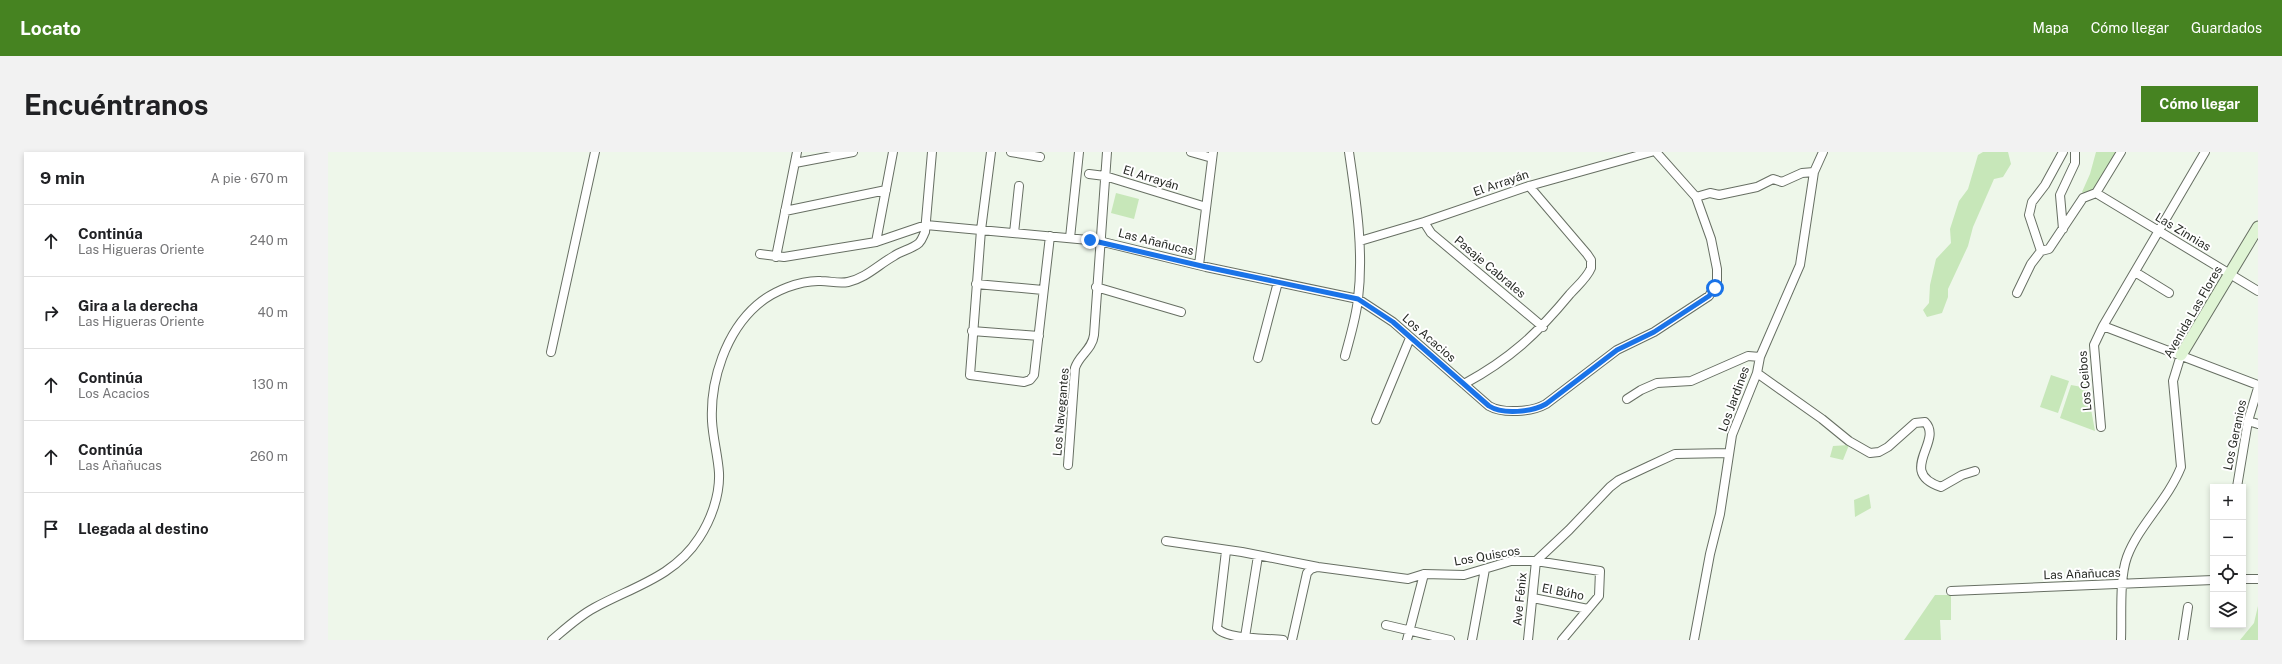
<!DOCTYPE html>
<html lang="es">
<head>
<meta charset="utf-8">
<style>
	:root { --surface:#fff; --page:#f2f2f2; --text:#202124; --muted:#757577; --line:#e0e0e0; --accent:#468321 }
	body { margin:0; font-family:"Public Sans",sans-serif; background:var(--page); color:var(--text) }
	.controls { position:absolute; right:12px; bottom:12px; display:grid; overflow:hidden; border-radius:0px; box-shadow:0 2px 6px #0003 }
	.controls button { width:36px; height:36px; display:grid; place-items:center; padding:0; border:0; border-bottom:1px solid var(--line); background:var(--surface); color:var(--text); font:20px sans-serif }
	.stop { position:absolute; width:12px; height:12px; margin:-9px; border:3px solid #1a73e8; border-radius:50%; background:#fff }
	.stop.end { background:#1a73e8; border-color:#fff; box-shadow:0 1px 4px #0008 }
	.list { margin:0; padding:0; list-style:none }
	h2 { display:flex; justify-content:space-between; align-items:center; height:52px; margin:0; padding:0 16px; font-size:17px }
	h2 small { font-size:13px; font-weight:400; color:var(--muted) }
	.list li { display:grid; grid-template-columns:26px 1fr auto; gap:12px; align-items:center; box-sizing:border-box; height:72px; padding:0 16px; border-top:1px solid var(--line) }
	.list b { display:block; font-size:15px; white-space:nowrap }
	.list p { margin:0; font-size:13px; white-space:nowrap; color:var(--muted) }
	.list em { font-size:13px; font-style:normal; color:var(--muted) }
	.icon { flex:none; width:22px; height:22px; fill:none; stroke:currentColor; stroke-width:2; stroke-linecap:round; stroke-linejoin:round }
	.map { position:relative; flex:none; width:1930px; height:488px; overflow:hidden; border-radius:0px }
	header { display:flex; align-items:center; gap:24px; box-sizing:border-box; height:56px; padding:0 20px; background:var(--accent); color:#fff }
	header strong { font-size:19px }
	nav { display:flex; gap:22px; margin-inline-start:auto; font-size:14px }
	.intro { display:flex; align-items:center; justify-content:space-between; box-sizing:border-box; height:96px; padding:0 24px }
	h1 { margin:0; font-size:28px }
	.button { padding:10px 18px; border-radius:0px; background:var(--accent); color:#fff; font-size:14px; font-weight:700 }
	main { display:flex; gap:24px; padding:0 24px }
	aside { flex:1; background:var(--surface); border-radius:0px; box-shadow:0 2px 6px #0003 }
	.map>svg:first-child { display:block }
	.green { fill:#c7e7b9 }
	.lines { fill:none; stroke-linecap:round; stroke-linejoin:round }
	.street-casing { stroke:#676f63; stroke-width:10 }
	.secondary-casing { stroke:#676f63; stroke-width:13 }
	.street { stroke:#fff; stroke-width:8 }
	.secondary { stroke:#dff4d4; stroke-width:11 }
	.route { stroke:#1a73e8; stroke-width:5 }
	.labels { text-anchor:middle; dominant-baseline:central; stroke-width:4; stroke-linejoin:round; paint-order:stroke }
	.street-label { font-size:12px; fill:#272a25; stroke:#fff }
</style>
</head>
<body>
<header>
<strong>Locato</strong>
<nav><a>Mapa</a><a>Cómo llegar</a><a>Guardados</a></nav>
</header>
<div class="intro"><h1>Encuéntranos</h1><a class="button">Cómo llegar</a></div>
<main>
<aside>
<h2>9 min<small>A pie · 670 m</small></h2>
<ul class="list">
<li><svg class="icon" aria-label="ahead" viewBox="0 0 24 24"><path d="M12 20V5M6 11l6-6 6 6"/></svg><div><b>Continúa</b><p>Las Higueras Oriente</p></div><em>240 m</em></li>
<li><svg class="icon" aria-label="right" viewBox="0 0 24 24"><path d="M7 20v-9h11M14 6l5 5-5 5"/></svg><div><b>Gira a la derecha</b><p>Las Higueras Oriente</p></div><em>40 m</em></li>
<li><svg class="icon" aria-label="ahead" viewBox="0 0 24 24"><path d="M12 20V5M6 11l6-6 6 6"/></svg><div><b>Continúa</b><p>Los Acacios</p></div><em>130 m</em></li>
<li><svg class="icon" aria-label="ahead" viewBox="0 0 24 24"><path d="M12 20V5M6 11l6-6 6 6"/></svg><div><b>Continúa</b><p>Las Añañucas</p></div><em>260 m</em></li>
<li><svg class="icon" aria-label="arrive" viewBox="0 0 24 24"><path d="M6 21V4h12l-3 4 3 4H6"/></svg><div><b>Llegada al destino</b></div></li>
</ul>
</aside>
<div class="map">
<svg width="1930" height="488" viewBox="0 0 1930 488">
	<rect width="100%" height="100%" fill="#eef7ea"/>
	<path class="green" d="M 1655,0 L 1680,0 L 1683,12 L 1675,25 L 1666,27 L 1645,75 L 1640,94 L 1620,137 L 1620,145 L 1614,161 L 1599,165 L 1595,158 L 1601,151 L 1602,133 L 1608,107 L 1623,91 L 1622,77 L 1631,49 L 1640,37 L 1650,3 Z
		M 1768,0 L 1789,0 L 1762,45 L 1754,40 L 1762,22 Z
		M 788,41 L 811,47 L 806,67 L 783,61 Z
		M 1756,219 L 1767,279 L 1732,266 L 1743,233 L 1754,235 Z
		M 1723,223 L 1741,229 L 1730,261 L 1712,255 Z
		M 1521,293 L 1515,308 L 1502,305 L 1505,294 Z
		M 1541,342 L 1543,356 L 1527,365 L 1526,348 Z
		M 1607,443 L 1623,443 L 1623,468 L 1612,468 L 1613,488 L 1576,488 Z
		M 1930,454 L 1930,488 L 1912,488 L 1926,471 Z"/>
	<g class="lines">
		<g class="street-casing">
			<path id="street" d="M 663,0 L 653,78 L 642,223 L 696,230 L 702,228 L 706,223 L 722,84
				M 683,0 L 712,5
				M 863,0 L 884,6
				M 1735,0 L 1717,33 L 1704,50 L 1701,63 L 1713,99 L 1721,97 L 1755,46 L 1768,41
				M 467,11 L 525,0
				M 761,22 L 777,24 L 878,55
				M 1768,41 L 1930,139
				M 1768,41 L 1793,0
				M 1368,45 L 1382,41 L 1391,43 L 1429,35 L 1445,27 L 1454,30 L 1474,21 L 1486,20
				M 457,59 L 558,38
				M 1096,70 L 1103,81 L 1215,175
				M 1735,77 L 1732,43 L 1747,11 L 1747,0
				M 686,81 L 691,34
				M 742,86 L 751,0
				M 1032,89 L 1096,70 L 1201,34 L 1323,0
				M 548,90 L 565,0
				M 432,102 L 456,105 L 548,90 L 598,73 L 771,89 L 878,115 L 1030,147 L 1065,170 L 1161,254 C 1175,262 1204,260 1218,252 L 1289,198 L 1326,180 L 1381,144 L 1389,131 L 1389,117 L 1383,87 L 1368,45 L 1328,0
				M 448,105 L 469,0
				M 871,113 L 885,0
				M 1807,120 L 1841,141
				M 648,132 L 715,138
				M 768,135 L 853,160
				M 1689,141 L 1703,112 L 1713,99
				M 1775,174 L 1930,233
				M 644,179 L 711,184
				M 223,200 L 267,0
				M 1017,204 C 1022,185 1028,166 1030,147 C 1036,98 1028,48 1021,0
				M 930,206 L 950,130
				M 1429,221 L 1494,267 L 1521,289 L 1542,301 L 1551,300 L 1560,295 L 1587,271 L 1597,270 C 1616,289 1568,320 1613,335 L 1634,323 L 1647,319
				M 1136,232 C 1182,207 1209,182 1242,142 C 1249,134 1259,126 1263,116 L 1263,108 L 1259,102 L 1201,34
				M 1299,247 L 1313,238 L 1329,231 L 1363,229 L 1420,204 L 1432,205
				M 1048,268 L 1082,186
				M 1920,269 L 1930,272
				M 1773,275 L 1766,193 L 1775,174 L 1877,0
				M 740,313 L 747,216 C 751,203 764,198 766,183 L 779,0
				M 1909,335 L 1920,269 L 1930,236
				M 838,389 L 914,400 L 990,415 L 1080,427 L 1096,422 L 1136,423 L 1183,409 L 1208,409 L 1241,378 L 1282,335 L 1291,328 L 1321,314 L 1347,302 L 1401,301
				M 898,399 L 889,476 C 899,488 939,486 955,488
				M 1915,427 L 1930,427
				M 1623,439 L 1885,428
				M 1205,446 L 1260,457
				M 1058,473 L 1122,488
				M 917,485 L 930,404
				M 224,488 C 237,477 251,464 266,456 C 304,435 346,425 371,386 C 383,368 392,343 391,321 C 390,304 385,287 384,269 C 382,228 398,180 429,153 C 445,139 472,128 493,129 C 502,129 511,132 520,130 C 538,126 550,113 566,104 C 573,99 584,97 591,91 C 594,88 595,84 597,80 L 604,0
				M 964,488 L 979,421 L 983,417 L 989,415
				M 1079,488 L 1096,422
				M 1144,488 L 1157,417
				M 1200,488 L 1208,409 L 1272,419 L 1271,444 L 1234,488
				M 1366,488 L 1382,402 L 1392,362 L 1404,283 L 1429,221 L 1432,205 L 1472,113 L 1486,20 L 1495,0
				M 1793,488 C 1794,464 1791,427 1799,405 C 1811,373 1840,348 1853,315 L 1845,229 L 1853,203
				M 1855,488 L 1860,455"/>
		</g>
		<g class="secondary-casing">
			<path id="secondary" d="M 1853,203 L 1930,75"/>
		</g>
		<use href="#street" class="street"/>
		<use href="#secondary" class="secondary"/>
	</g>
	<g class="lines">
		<path class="route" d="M 762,88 L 878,115 L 1030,147 L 1065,170 L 1161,254 C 1175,263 1204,260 1218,252 L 1289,198 L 1326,180 L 1381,144 L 1387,136"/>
	</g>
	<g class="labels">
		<g class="street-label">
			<text transform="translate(823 26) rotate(17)">El Arrayán</text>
			<text transform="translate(1173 31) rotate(-19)">El Arrayán</text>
			<text transform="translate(1855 80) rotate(31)">Las Zinnias</text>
			<text transform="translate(828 90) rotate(14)">Las Añañucas</text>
			<text transform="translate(1162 115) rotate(40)">Pasaje Cabrales</text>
			<text transform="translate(1865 160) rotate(-60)">Avenida Las Flores</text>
			<text transform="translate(1101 186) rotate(41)">Los Acacios</text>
			<text transform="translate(1757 229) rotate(-95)">Los Ceibos</text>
			<text transform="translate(1406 247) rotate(-70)">Los Jardines</text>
			<text transform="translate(733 260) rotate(-85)">Los Navegantes</text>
			<text transform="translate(1907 283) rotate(-78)">Los Geranios</text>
			<text transform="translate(1159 404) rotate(-10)">Los Quiscos</text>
			<text transform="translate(1754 422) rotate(-2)">Las Añañucas</text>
			<text transform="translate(1235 440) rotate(11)">El Búho</text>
			<text transform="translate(1192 447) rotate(-84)">Ave Fénix</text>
		</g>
	</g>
</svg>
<div class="controls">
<button>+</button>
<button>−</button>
<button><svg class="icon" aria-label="locate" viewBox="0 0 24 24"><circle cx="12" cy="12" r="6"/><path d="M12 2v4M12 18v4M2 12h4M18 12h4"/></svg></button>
<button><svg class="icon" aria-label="layers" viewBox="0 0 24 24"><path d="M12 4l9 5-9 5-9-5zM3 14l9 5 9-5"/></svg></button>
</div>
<div class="stop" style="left:1387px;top:136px"></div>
<div class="stop end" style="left:762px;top:88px"></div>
</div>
</main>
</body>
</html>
